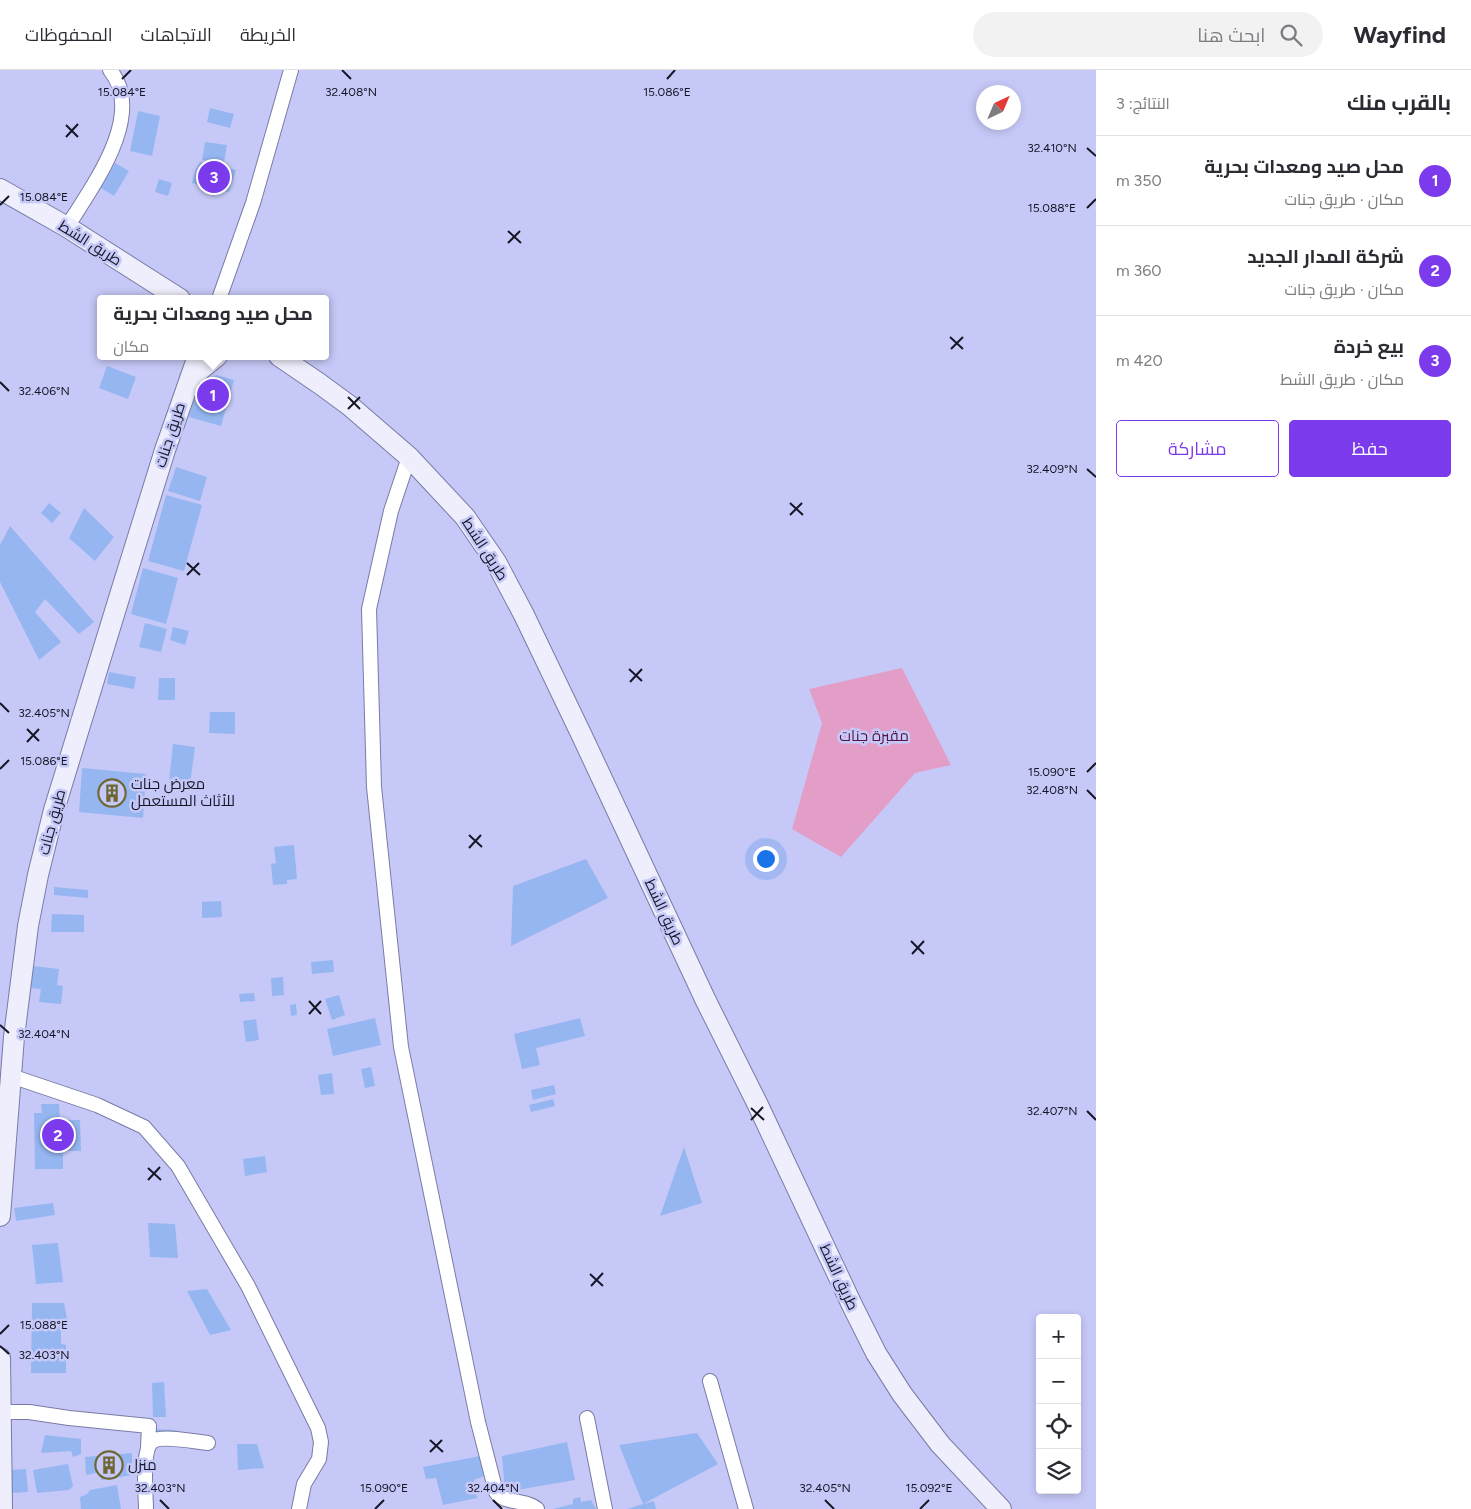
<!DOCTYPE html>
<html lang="ar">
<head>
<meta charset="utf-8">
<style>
	:root { --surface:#fff; --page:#f2f2f3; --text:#2b2b33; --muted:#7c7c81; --line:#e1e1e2; --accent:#7c3aed }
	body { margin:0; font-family:Figtree,Cairo,sans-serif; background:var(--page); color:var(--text); direction:rtl }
	.controls { position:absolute; right:15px; bottom:15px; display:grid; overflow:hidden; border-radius:5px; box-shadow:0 2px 8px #0003 }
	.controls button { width:45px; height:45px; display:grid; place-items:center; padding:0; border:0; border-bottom:1px solid var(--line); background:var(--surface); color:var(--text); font:25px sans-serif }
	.compass { position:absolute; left:976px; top:15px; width:45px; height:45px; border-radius:50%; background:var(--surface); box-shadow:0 2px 8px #0003; rotate:44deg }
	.you { position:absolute; left:765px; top:788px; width:18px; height:18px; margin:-12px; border:4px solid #fff; border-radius:50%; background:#1a73e8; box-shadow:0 0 0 8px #1a73e833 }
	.badge { display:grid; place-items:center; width:32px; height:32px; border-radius:50%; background:var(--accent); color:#fff; font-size:16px; font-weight:700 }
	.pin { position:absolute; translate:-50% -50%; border:2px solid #fff; box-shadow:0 1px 5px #0006 }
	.popup { position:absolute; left:97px; top:225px; width:232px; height:65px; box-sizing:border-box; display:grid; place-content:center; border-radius:5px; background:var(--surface); filter:drop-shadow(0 1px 4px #0005); font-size:16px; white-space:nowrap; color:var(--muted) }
	.popup b { font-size:19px; color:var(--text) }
	.popup::after { content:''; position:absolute; left:50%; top:100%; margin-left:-10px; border:10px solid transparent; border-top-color:var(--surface) }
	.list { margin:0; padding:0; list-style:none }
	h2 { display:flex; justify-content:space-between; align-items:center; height:65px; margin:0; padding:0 20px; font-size:21px }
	h2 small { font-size:16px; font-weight:400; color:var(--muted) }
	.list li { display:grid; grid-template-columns:32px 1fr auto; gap:15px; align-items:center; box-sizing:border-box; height:90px; padding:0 20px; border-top:1px solid var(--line) }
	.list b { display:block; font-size:19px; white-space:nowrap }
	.list p { margin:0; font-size:16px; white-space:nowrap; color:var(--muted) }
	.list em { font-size:16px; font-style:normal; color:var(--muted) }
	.actions { display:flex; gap:10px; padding:15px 20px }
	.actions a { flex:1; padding:11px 0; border:1px solid var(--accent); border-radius:5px; text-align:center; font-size:18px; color:var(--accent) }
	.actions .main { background:var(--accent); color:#fff }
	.icon { flex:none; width:28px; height:28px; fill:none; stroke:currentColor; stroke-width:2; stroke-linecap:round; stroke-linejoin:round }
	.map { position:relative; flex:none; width:1096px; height:1439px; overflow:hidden; direction:ltr }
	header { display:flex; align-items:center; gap:30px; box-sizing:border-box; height:70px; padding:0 25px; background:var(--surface); border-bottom:1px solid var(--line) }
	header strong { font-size:24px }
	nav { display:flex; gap:28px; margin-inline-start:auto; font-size:18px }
	.search { width:350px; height:45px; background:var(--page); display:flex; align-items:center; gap:12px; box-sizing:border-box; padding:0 18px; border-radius:28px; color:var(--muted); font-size:19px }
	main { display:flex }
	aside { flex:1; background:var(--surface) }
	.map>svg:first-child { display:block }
	.green { fill:#e29ec7 }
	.building { fill:#96b6f1 }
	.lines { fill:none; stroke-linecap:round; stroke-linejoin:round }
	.street-casing { stroke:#797ba5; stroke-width:16 }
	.secondary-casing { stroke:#797ba5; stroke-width:22 }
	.street { stroke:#fff; stroke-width:14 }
	.secondary { stroke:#eeeefc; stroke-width:20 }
	.ticks { fill:none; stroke:#161626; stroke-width:2 }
	.labels { text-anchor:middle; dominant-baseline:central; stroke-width:5; stroke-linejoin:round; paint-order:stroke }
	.street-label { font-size:15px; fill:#161626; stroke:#c6c9f7 }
	.park-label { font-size:15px; fill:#551341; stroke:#c6c9f7 }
	.poi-label { font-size:15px; fill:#161626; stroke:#c6c9f7; text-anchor:start }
	.ticks-label { font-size:12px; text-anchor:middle; fill:#161626; stroke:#c6c9f7; stroke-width:5; stroke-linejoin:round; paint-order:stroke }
</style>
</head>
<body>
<header>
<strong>Wayfind</strong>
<div class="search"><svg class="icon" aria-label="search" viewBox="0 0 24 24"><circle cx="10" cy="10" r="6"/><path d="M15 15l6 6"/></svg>ابحث هنا</div>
<nav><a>الخريطة</a><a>الاتجاهات</a><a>المحفوظات</a></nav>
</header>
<main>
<aside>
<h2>بالقرب منك<small>النتائج: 3</small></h2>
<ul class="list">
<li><span class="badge">1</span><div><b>محل صيد ومعدات بحرية</b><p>مكان · طريق جنات</p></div><em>350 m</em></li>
<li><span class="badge">2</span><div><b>شركة المدار الجديد</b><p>مكان · طريق جنات</p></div><em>360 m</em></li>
<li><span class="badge">3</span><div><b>بيع خردة</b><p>مكان · طريق الشط</p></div><em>420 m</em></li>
</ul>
<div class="actions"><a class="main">حفظ</a><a>مشاركة</a></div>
</aside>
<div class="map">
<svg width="1096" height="1439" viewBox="0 0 1096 1439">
	<rect width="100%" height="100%" fill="#c6c9f7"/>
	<path class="green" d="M 902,598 L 951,695 L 915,703 L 841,787 L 792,759 L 822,653 L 809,619 Z"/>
	<path class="building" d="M 210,38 L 234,44 L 230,58 L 207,52 Z
		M 138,41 L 160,46 L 152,86 L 130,81 Z
		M 205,72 L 227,75 L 224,93 L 202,90 Z
		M 200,92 L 236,100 L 229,122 L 192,113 L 196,99 Z
		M 115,93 L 129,101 L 114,126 L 101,118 Z
		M 159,109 L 172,113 L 168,126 L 155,122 Z
		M 107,296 L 136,307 L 128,329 L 99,318 Z
		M 216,305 L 234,310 L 221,356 L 189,347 L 193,332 L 199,318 L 208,314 Z
		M 176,397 L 207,407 L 200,431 L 168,421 Z
		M 166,425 L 202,435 L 184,501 L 148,491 Z
		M 49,433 L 61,443 L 52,453 L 41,443 Z
		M 84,438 L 114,467 L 95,491 L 69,468 Z
		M 10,456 L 94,552 L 79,564 L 45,529 L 35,542 L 61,572 L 39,590 L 0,512 L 0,475 Z
		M 143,498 L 178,508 L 166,554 L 131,544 Z
		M 145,553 L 167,559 L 161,582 L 139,577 Z
		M 173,557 L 189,561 L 185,575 L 170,570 Z
		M 109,602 L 136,607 L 134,619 L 107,614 Z
		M 159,608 L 175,608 L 175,630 L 158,630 Z
		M 210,642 L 235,642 L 235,664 L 209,663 Z
		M 173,674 L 195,677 L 190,714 L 169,711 Z
		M 82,698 L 146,704 L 143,748 L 79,742 Z
		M 294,775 L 297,809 L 287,810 L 287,814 L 273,815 L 271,794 L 276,793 L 274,777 Z
		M 586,789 L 608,828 L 511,876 L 513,816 Z
		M 54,817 L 88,820 L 88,828 L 54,825 Z
		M 221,831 L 222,847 L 202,848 L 202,832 Z
		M 52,844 L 84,845 L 84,862 L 51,862 Z
		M 333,890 L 334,902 L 312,904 L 311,892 Z
		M 33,896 L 59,899 L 57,915 L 63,916 L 61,934 L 39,932 L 41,919 L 30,918 Z
		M 283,907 L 284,925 L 272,926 L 271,908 Z
		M 254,923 L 255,931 L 240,932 L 239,924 Z
		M 339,925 L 345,945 L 332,950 L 325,929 Z
		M 296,934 L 297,945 L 291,946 L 290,935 Z
		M 375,948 L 381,975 L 333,986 L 327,959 Z
		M 580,948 L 585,966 L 536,978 L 540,995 L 522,999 L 514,964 Z
		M 256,949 L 259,970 L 246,972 L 243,951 Z
		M 371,997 L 375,1016 L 365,1018 L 361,999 Z
		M 332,1003 L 334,1024 L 321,1025 L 318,1005 Z
		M 554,1015 L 556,1024 L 533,1030 L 531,1020 Z
		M 553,1029 L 555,1036 L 531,1042 L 529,1035 Z
		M 41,1034 L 59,1034 L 60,1050 L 80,1050 L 81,1081 L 63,1081 L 63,1099 L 35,1099 L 34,1043 L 42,1043 Z
		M 684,1077 L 702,1133 L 660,1146 Z
		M 265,1086 L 267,1102 L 245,1106 L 243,1089 Z
		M 53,1133 L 55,1145 L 16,1151 L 14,1138 Z
		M 148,1153 L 175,1154 L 178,1188 L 150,1187 Z
		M 58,1173 L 63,1212 L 36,1214 L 32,1175 Z
		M 207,1219 L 231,1260 L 210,1265 L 187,1221 Z
		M 32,1233 L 64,1233 L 69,1259 L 61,1260 L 61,1274 L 66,1275 L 66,1303 L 31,1303 Z
		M 164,1312 L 166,1347 L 153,1347 L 152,1313 Z
		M 156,1359 L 175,1360 L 174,1368 L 156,1366 Z
		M 697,1363 L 718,1394 L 643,1434 L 654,1431 L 656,1439 L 627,1439 L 643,1434 L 619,1375 Z
		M 45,1365 L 81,1369 L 81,1384 L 73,1387 L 71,1381 L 41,1383 Z
		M 567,1372 L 575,1410 L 505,1422 L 502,1386 Z
		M 237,1374 L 257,1374 L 264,1398 L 238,1400 Z
		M 132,1383 L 132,1405 L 101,1410 L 101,1402 L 86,1405 L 85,1387 Z
		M 480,1386 L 487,1405 L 474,1410 L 477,1428 L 443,1435 L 436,1408 L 426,1409 L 423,1397 Z
		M 68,1394 L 73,1416 L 69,1420 L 37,1423 L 33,1400 Z
		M 26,1399 L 28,1422 L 11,1423 L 10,1400 Z
		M 117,1415 L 121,1439 L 81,1439 L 80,1427 L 87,1424 L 90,1420 Z
		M 580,1427 L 581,1432 L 591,1430 L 596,1439 L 553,1439 L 573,1434 L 573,1429 Z"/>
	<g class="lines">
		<g class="street-casing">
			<path id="street" d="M 67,157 C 91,118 147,45 110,0
				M 219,229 L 253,133 L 291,0
				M 409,387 L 391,441 L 369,539 L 374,717 L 401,977 L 478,1352 L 496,1422 C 503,1434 526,1429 537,1439
				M 11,1006 L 97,1035 L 144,1057 L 178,1096 L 248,1216 L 318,1358 L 321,1372 L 319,1389 L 304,1414 L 299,1439
				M 710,1311 L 746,1439
				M 2,1342 L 29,1342 L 69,1348 L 149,1356 L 148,1377
				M 587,1348 L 605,1439
				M 146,1439 C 146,1425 141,1379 153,1371 C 163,1365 196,1372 208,1373"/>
		</g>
		<g class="secondary-casing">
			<path id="secondary" d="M 0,119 L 67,157 L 180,229
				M 279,286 L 320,314 L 350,336 L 409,387 L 465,447 L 496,492 L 524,545 L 583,668 L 706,931 L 757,1033 L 852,1235 L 876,1283 L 902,1324 L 940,1374 L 1001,1439
				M 190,308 L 217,286
				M 0,1146 L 14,967 L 28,856 L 38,805 L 54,740 L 120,525 L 165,380 L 198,286
				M 0,1288 L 2,1439"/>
		</g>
		<use href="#street" class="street"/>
		<use href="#secondary" class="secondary"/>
	</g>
	<path class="ticks" d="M 342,0 L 351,9M 122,9 L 131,0M 667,9 L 675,0M 66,55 L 78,67M 66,67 L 78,54M 1087,78 L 1096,86M 0,135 L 9,126M 1087,138 L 1096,129M 508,161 L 521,173M 508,173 L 520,161M 950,267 L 963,279M 951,279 L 963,267M 0,312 L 9,321M 348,327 L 360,339M 348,339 L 360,327M 1087,399 L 1096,407M 790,433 L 803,445M 790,445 L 802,433M 187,493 L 200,505M 187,505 L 199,493M 629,599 L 642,611M 630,612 L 642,599M 0,633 L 9,642M 27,659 L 39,671M 27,672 L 39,659M 0,699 L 9,690M 1087,702 L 1096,693M 1087,720 L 1096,729M 469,765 L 482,777M 469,778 L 481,765M 911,871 L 924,884M 912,884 L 924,871M 309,931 L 321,944M 309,944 L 321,931M 0,955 L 9,963M 751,1038 L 764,1050M 1087,1041 L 1096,1050M 751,1050 L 763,1037M 148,1098 L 161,1110M 148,1110 L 160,1097M 590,1204 L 603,1216M 591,1216 L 603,1203M 0,1264 L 9,1255M 0,1276 L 9,1284M 430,1370 L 443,1382M 430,1382 L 442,1370M 160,1430 L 169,1439M 493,1430 L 502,1439M 825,1430 L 834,1439M 375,1439 L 384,1430M 920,1439 L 929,1430"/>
	<defs>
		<g id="building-ring" transform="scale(1.4375)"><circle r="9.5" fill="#c6c9f7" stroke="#6d6734" stroke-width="1.5"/><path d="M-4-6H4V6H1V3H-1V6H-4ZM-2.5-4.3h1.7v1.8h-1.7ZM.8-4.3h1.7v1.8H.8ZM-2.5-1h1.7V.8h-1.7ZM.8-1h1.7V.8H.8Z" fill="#6d6734"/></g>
	</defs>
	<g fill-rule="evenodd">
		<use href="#building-ring" x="112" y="723"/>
		<use href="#building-ring" x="109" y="1395"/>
	</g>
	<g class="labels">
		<g class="street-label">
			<text transform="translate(90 173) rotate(32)">طريق الشط</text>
			<text transform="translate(170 365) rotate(-72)">طريق جنات</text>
			<text transform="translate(485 479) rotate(57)">طريق الشط</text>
			<text transform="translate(52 752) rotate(-75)">طريق جنات</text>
			<text transform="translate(664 842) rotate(65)">طريق الشط</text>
			<text transform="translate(839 1207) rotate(65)">طريق الشط</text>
		</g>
		<g class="park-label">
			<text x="874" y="666">مقبرة جنات</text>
		</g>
		<g class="poi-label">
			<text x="131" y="714">معرض جنات<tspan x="131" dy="17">للأثاث المستعمل</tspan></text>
			<text x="128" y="1395">منزل</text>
		</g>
	</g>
	<g class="ticks-label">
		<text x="351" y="26">32.408°N</text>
		<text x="122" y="26">15.084°E</text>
		<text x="667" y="26">15.086°E</text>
		<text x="1052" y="82">32.410°N</text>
		<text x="44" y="131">15.084°E</text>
		<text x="1052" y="142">15.088°E</text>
		<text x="44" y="325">32.406°N</text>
		<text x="1052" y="403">32.409°N</text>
		<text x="44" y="647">32.405°N</text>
		<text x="44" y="695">15.086°E</text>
		<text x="1052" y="706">15.090°E</text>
		<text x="1052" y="724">32.408°N</text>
		<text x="44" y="968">32.404°N</text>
		<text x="1052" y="1045">32.407°N</text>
		<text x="44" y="1259">15.088°E</text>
		<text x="44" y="1289">32.403°N</text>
		<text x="384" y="1422">15.090°E</text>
		<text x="929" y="1422">15.092°E</text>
		<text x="160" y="1422">32.403°N</text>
		<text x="493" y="1422">32.404°N</text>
		<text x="825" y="1422">32.405°N</text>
	</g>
</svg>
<div class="controls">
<button>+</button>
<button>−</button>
<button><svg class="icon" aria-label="locate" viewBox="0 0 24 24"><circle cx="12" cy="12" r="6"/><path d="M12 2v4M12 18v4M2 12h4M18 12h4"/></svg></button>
<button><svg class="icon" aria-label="layers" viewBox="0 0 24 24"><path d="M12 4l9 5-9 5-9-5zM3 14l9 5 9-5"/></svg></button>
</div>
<svg class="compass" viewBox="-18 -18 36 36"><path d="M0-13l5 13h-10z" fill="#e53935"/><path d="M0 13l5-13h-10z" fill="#7c7c81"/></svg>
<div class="you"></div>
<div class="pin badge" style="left:213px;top:325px">1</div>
<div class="popup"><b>محل صيد ومعدات بحرية</b>مكان</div>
<div class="pin badge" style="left:58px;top:1065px">2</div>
<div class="pin badge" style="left:214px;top:107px">3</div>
</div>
</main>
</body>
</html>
